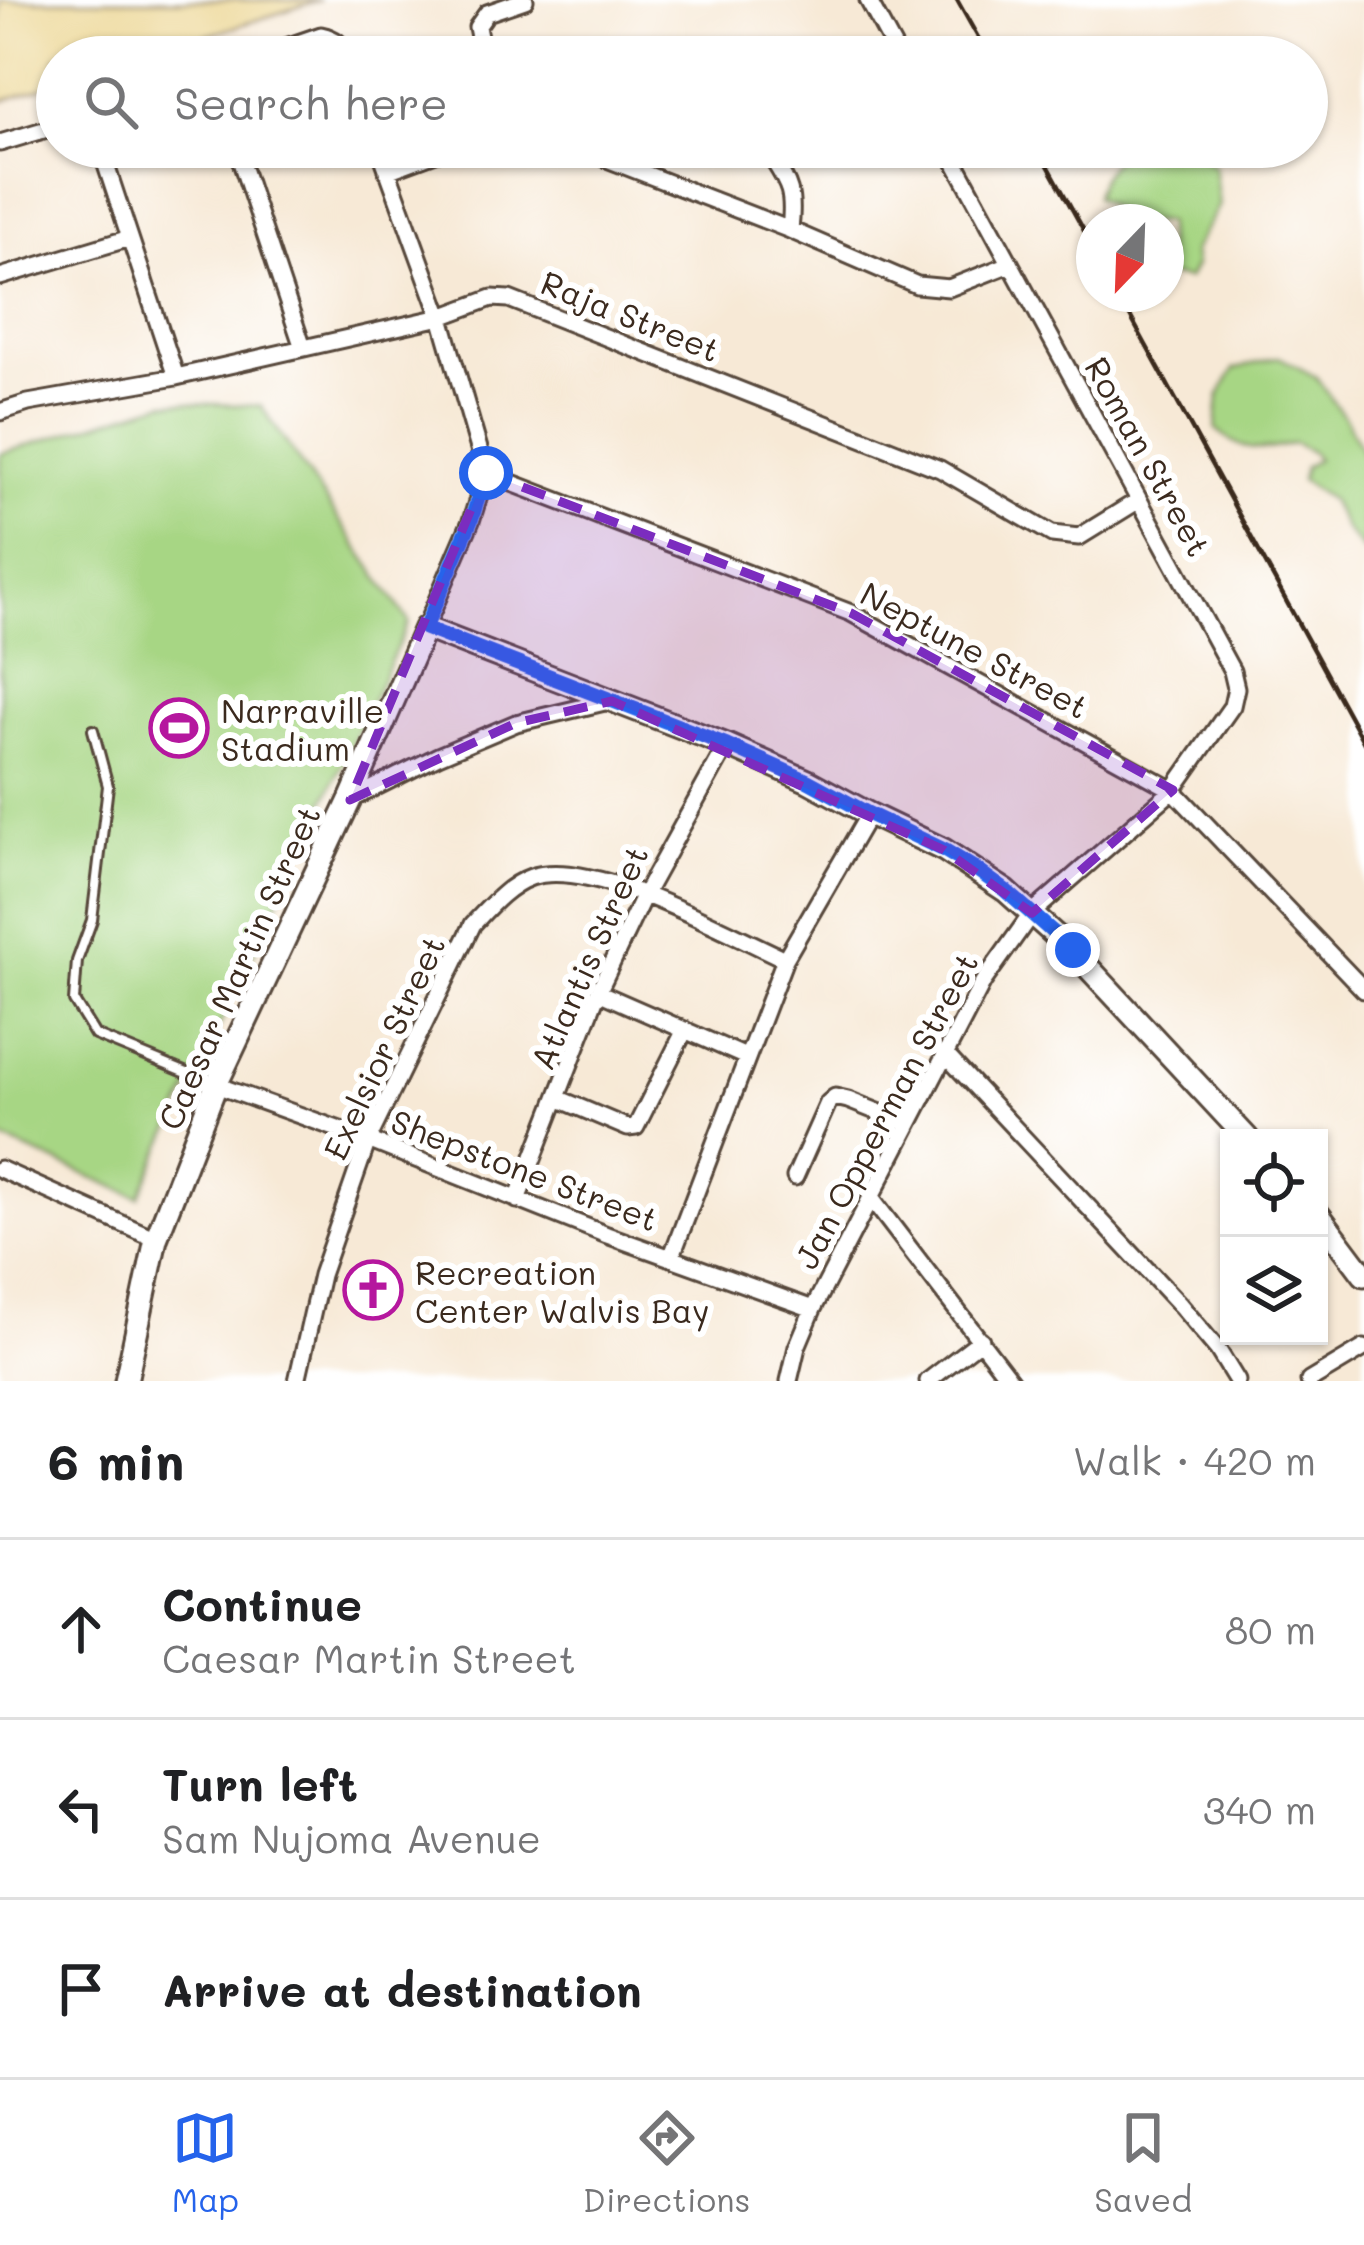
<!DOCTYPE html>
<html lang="en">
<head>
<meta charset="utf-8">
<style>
	:root { --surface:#fff; --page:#f2f2f2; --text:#202124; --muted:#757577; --line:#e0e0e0; --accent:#2563eb }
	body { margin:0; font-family:Mali,sans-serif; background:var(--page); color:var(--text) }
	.controls { position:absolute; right:36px; bottom:36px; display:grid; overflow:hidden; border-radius:0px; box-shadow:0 3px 9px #0004 }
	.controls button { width:108px; height:108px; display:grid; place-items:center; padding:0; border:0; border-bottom:3px solid var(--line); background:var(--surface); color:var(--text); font:60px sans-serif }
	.compass { position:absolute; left:1076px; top:204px; width:108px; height:108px; border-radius:50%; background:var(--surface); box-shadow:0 3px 9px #0004; rotate:203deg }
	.stop { position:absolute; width:36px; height:36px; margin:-27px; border:9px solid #2563eb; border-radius:50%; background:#fff }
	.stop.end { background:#2563eb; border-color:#fff; box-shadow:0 3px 12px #0008 }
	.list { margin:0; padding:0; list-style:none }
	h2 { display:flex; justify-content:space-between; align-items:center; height:156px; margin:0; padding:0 48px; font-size:51px }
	h2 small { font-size:39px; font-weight:400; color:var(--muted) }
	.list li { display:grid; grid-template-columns:78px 1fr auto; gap:36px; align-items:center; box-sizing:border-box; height:180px; padding:0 48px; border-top:3px solid var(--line) }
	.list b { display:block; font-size:45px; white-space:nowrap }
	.list p { margin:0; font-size:39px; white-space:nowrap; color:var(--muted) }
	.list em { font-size:39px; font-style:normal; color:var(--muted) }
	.icon { flex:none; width:66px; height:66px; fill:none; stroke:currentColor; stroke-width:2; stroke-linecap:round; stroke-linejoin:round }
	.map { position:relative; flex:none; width:1364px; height:1381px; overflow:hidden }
	.search { position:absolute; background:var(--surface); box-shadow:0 3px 9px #0004; left:36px; right:36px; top:36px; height:132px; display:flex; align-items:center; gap:30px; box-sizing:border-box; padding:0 42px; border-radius:66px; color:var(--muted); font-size:45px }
	.sheet { height:696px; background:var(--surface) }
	nav { display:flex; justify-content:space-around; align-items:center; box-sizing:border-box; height:168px; border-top:3px solid var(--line); background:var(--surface); font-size:33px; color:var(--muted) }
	nav a { display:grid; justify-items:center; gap:6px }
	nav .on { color:var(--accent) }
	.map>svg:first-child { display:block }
	.green { fill:#a7d684; stroke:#718051; stroke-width:3 }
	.sand { fill:#eeda9e; stroke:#94825e; stroke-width:3 }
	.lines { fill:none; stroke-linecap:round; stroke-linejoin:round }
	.lane-casing { stroke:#57473a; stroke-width:14 }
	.street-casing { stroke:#57473a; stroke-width:21 }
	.secondary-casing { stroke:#57473a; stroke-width:27 }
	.lane { stroke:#fff; stroke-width:8 }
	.street { stroke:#fff; stroke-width:15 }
	.secondary { stroke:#fff; stroke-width:21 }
	.rail { stroke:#3b2a1e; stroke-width:4.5 }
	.route { stroke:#2563eb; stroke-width:15 }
	.marked { fill:#7b2cbf; fill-opacity:0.2; stroke:#7b2cbf; stroke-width:9; stroke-dasharray:24 15; stroke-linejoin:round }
	.labels { text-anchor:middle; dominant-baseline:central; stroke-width:12; stroke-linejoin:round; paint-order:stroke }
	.street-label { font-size:33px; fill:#3b2a1e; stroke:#fff }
	.poi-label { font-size:33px; fill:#3b2a1e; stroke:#fff; text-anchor:start }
</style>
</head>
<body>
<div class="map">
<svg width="1364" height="1381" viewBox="0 0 1364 1381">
	<rect width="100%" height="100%" fill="#fff"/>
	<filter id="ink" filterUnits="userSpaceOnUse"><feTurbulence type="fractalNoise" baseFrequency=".00833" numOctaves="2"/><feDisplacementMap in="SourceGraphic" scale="24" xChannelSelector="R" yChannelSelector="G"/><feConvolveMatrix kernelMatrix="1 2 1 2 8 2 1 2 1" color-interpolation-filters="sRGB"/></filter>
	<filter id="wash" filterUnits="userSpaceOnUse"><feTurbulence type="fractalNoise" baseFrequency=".004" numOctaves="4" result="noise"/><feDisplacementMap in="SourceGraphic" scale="48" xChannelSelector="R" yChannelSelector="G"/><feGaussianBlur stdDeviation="2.7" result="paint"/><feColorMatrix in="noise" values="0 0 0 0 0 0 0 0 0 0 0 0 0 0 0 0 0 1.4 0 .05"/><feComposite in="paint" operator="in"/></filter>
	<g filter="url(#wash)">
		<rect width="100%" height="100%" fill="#f7e9d6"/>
		<path class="green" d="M 1130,147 L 1191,147 L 1214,166 L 1219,205 L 1193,251 L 1195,266 L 1188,279 L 1166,275 L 1166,222 L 1127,222 L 1125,216 L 1095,197 C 1099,174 1112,161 1130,147 Z
			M 1279,357 L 1316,377 L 1347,421 L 1364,455 L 1364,551 L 1345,529 L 1330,500 L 1301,480 L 1304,467 L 1317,459 L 1311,452 L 1294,443 C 1261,453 1242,453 1216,429 L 1219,396 L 1234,369 Z
			M 165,402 L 261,406 L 409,622 L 139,1197 L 0,1138 L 0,454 Z"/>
		<path class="sand" d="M 0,0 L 320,0 L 140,57 L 57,57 L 57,83 L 0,102 Z"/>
	</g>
	<g filter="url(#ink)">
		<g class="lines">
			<g class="lane-casing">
				<path id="lane" d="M 93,730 L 108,786 L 92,920 L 77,961 L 74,1001 L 95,1035 L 211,1083"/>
			</g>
			<g class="street-casing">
				<path id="street" d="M 868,0 L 899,57
					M 257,57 L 321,35 C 335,38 341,43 347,57
					M 483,57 L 477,27 L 487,13 L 525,0
					M 0,143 L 57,126
					M 100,147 L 176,377
					M 236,147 L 303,348
					M 379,147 L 441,317 L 486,473 L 471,521 L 425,628
					M 576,147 L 790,230 L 917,285 L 949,288 L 1010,264
					M 765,147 C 787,183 795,186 790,230
					M 387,171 L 452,147
					M 0,277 L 130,238
					M 0,412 L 28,403 L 176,377 L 441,317 L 492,298 L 509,299 L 940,469 L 1052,534 L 1079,537 L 1139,500
					M 486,473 L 851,613 L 1173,790 L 1364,990
					M 350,800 L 438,756 L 516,723 L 609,701
					M 598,992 L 746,1057
					M 944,1053 L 1180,1305 L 1218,1350 L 1237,1381
					M 216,1085 L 368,1140 L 607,1235 L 813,1309
					M 557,1098 L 628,1128 L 636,1127 L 685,1030
					M 0,1169 L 156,1239
					M 795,1177 L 828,1103 L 835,1097 L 848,1100 L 908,1124
					M 871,1198 L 1011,1381
					M 517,1200 L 598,992 L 644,895 L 727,745
					M 671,1258 L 785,959 L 869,814
					M 297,1381 L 321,1275 L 368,1140 L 473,924 C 489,907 508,885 531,877 C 591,856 727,933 785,959
					M 789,1381 L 797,1347 L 813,1309 L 983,982 L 1032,913 L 1173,790 L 1232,706 L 1236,688 L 1232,671 L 947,147
					M 928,1381 L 981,1340
					M 1309,1381 L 1364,1348"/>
			</g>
			<g class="secondary-casing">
				<path id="secondary" d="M 1319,1215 L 1364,1275
					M 126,1381 L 156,1239 L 216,1085 L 350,800 L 425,628 L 727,745 L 808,781 L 869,814 L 944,850 L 1006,891 L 1073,951 L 1247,1138"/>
			</g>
			<use href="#lane" class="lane"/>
			<use href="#street" class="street"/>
			<use href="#secondary" class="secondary"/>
			<path class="rail" d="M 957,0 L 989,57
				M 1038,147 L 1094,249
				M 1118,294 L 1364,743"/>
		</g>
	</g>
	<g class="lines" filter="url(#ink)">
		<path class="route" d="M 486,473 L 471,521 L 425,628 L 727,745 L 808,781 L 869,814 L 944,850 L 977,870 L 1006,891 L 1073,950"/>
	</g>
	<path class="marked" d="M 486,473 L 851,613 L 1173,790 L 1032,913 L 944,850 L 612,701 L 516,723 L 350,800 Z"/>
	<defs>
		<g id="stadium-ring" transform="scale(3)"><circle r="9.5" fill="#fff" stroke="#b5179e" stroke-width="1.5"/><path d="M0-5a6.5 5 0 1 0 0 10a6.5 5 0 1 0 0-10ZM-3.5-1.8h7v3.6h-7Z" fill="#b5179e"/></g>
		<g id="church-ring" transform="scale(3)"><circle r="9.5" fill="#fff" stroke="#b5179e" stroke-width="1.5"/><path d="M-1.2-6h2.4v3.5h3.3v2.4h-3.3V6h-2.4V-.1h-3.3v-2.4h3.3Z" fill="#b5179e"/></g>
	</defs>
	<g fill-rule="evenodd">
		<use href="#stadium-ring" x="179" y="728"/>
		<use href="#church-ring" x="373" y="1290"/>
	</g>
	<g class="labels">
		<g class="street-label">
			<text transform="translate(631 315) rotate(22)">Raja Street</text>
			<text transform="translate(1149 456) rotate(61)">Roman Street</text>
			<text transform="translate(975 649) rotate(28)">Neptune Street</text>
			<text transform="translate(588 957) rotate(-66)">Atlantis Street</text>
			<text transform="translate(238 967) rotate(-66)">Caesar Martin Street</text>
			<text transform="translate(383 1047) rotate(-65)">Exelsior Street</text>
			<text transform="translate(885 1110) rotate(-62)">Jan Opperman Street</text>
			<text transform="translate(525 1169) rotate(21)">Shepstone Street</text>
		</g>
		<g class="poi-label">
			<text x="221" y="709">Narraville<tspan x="221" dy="38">Stadium</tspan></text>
			<text x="415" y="1271">Recreation<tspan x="415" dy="38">Center Walvis Bay</tspan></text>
		</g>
	</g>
</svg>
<div class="controls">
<button><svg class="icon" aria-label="locate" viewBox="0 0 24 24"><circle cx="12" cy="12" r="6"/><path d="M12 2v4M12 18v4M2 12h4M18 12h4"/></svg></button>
<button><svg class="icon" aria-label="layers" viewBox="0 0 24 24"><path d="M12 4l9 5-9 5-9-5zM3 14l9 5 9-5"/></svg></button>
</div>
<svg class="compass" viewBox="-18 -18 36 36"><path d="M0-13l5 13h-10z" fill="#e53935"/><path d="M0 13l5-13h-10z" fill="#757577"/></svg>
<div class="stop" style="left:486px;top:473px"></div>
<div class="stop end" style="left:1073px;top:950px"></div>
<div class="search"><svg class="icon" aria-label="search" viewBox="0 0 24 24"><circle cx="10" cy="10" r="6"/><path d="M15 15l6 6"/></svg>Search here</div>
</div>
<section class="sheet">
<h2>6 min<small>Walk · 420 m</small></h2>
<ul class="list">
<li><svg class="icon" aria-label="ahead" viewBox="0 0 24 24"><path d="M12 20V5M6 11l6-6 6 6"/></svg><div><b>Continue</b><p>Caesar Martin Street</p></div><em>80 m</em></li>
<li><svg class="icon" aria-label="left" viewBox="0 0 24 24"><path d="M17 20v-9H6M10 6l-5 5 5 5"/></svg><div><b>Turn left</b><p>Sam Nujoma Avenue</p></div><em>340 m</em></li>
<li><svg class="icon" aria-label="arrive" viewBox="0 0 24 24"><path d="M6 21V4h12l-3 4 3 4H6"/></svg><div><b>Arrive at destination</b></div></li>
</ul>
</section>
<nav>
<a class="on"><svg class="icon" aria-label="map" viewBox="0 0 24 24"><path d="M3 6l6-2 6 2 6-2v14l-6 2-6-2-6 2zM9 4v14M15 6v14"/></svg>Map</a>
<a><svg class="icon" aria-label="directions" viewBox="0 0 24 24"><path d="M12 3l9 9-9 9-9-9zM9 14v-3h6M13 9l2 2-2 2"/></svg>Directions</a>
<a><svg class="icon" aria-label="saved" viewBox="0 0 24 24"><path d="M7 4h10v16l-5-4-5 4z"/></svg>Saved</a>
</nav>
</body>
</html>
